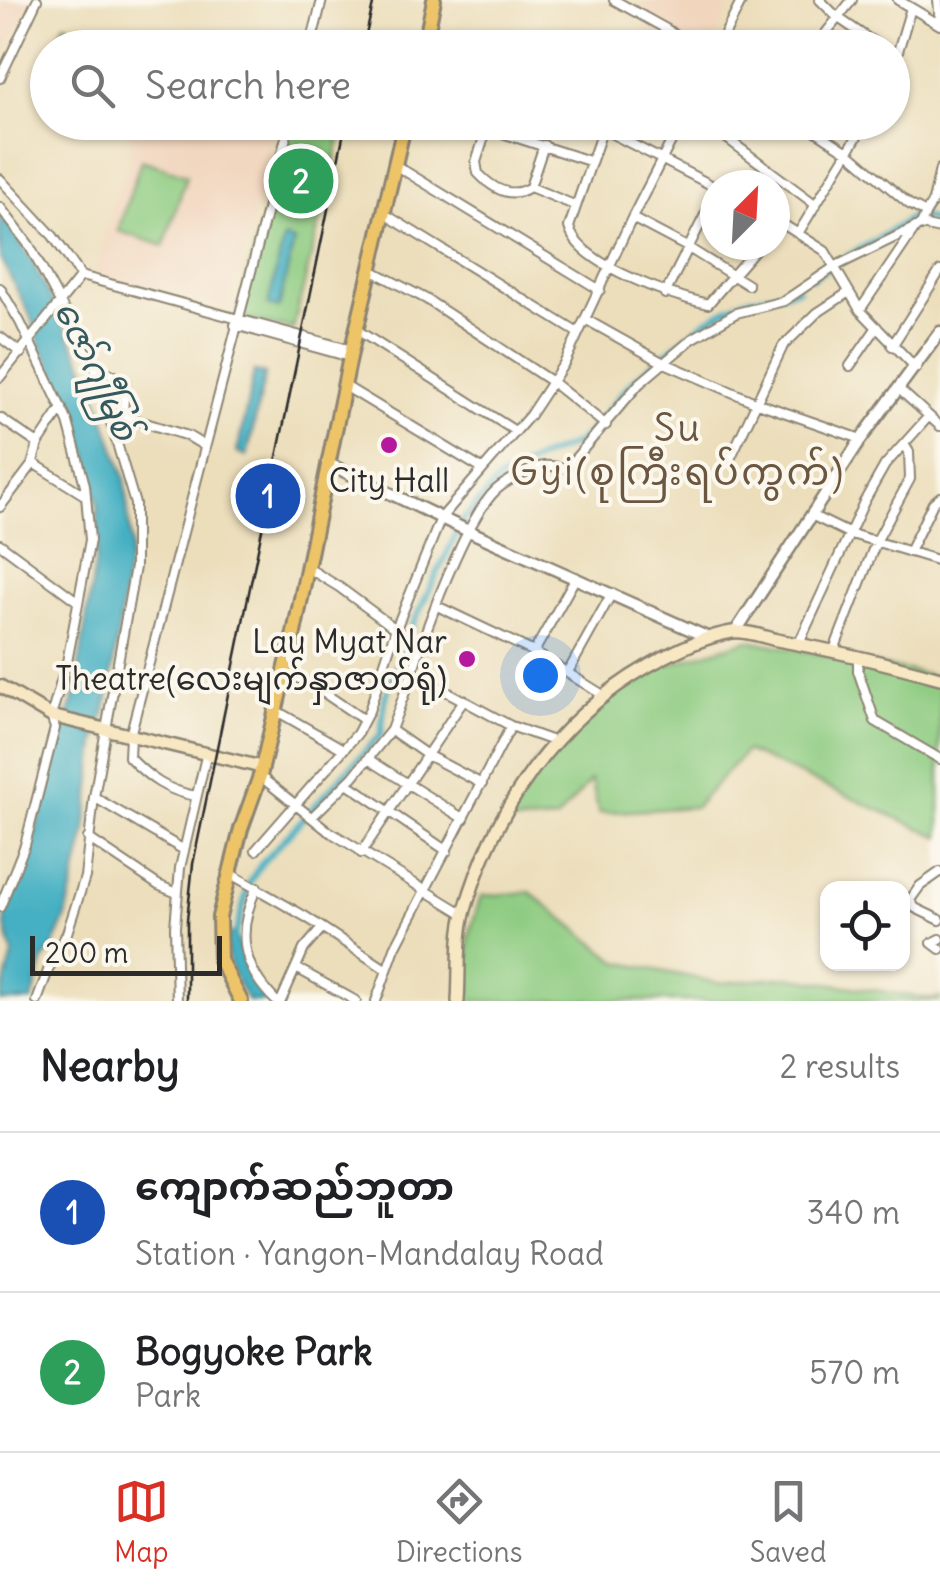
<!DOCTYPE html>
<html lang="en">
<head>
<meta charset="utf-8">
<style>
	:root { --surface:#fff; --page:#f6f6f6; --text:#202124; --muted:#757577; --line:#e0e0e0; --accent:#d93025 }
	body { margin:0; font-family:Delius,"Noto Sans Myanmar",sans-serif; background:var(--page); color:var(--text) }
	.controls { position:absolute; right:30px; bottom:30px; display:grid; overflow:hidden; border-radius:20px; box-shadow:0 2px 8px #0004 }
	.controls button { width:90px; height:90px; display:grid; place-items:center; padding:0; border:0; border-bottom:2px solid var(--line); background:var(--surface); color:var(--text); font:50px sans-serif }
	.compass { position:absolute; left:700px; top:170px; width:90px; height:90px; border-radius:50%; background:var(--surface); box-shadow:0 2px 8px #0004; rotate:24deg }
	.scale { position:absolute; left:30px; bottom:25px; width:192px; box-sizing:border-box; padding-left:10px; border:5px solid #2b2b2b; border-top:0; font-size:28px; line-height:35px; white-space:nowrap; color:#2b2b2b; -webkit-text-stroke:8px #fbf7ec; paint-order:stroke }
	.you { position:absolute; left:540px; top:675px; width:35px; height:35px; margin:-25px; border:8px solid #fff; border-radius:50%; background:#1a73e8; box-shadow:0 0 0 15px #1a73e833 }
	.badge { display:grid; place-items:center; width:65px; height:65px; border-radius:50%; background:var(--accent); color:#fff; font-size:32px; font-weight:700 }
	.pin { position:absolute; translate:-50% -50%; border:5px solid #fff; box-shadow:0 2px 10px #0006 }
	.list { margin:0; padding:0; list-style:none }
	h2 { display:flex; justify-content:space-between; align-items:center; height:130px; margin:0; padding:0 40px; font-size:42px }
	h2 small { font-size:32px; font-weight:400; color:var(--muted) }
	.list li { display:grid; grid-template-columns:65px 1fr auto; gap:30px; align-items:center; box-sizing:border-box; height:160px; padding:0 40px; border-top:2px solid var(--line) }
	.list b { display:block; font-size:38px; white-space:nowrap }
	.list p { margin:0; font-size:32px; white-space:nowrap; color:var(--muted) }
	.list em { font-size:32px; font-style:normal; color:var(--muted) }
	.icon { flex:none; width:55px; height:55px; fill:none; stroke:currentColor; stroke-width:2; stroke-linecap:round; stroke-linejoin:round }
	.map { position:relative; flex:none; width:940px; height:1001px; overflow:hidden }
	.search { position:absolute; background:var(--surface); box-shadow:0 2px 8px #0004; left:30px; right:30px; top:30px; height:110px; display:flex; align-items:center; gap:25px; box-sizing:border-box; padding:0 35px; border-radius:55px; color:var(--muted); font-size:38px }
	.sheet { height:450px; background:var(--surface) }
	nav { display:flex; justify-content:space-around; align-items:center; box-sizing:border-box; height:140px; border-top:2px solid var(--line); background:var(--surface); font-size:28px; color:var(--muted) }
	nav a { display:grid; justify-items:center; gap:5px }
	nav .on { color:var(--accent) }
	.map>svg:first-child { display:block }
	.built { fill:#f1d5bd }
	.green { fill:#8fcc82; stroke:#5d7c56; stroke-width:2.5 }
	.water { fill:#45b0c3; stroke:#386e77; stroke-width:2.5 }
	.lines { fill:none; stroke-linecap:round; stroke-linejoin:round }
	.canal { stroke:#45b0c3; stroke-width:6 }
	.minor-casing { stroke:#8c8473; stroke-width:12 }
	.tertiary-casing { stroke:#8c8473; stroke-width:15 }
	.secondary-casing { stroke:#8c8473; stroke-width:16 }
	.trunk-casing { stroke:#8c8473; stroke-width:18 }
	.minor { stroke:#fff; stroke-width:8 }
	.tertiary { stroke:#fff; stroke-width:10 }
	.secondary { stroke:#f8e7c3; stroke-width:11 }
	.trunk { stroke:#eec469; stroke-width:12 }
	.rail { stroke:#2b2b2b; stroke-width:2.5 }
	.poi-dot { fill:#b5179e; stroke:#fbf7ec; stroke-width:4 }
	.labels { text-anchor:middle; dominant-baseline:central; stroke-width:8; stroke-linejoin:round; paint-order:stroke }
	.poi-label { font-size:32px; fill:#2b2b2b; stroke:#fbf7ec }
	.water-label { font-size:35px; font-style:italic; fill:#345a60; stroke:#fbf7ec }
	.quarter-label { font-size:38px; letter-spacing:2.5px; fill:#6b5640; stroke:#fbf7ec }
</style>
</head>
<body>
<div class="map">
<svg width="940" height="1001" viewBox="0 0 940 1001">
	<rect width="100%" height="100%" fill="#fbf7ec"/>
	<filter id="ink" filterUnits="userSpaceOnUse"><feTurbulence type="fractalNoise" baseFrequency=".01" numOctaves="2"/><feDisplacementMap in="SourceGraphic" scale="20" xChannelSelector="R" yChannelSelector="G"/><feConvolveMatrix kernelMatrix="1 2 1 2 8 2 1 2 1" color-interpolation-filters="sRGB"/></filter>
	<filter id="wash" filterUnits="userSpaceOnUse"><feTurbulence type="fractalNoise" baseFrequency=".0048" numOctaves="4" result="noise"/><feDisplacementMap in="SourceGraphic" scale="40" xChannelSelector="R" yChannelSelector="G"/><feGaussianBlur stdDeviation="2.25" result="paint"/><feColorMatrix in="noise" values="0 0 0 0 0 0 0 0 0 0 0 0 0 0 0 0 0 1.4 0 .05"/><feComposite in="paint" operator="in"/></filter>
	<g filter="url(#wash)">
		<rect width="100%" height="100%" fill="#ecdebb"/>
		<path class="built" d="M 0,0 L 30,0 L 0,59 Z
			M 648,0 L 733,0 L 712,47 L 669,47 L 646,31 L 644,8 Z
			M 130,123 L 278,123 L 228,308 L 95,272 L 110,212 L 130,162 Z"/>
		<path class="green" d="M 65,23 L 120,47 L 54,47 Z
			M 289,123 L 344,123 L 293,329 L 237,318 Z
			M 141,160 L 187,175 L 164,246 L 118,231 Z
			M 748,640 L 940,677 L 940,837 L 746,751 L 695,807 L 599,813 L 591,780 L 556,820 L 507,823 L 535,763 L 631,676 Z
			M 530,892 L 618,962 L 719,983 L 787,977 L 933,999 L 940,997 L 940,1001 L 466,1001 L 469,935 L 481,896 Z"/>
		<path class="water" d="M 0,212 L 32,261 L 91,379 L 125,479 L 131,546 L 108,699 L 96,743 L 86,831 L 66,917 L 53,947 L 44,959 L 32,1001 L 0,1001 L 13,955 L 5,924 L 6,915 L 31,849 L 60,734 L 73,703 L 96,558 L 98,507 L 88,456 L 71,402 L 42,350 L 29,313 L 0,258 Z
			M 284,238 L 294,241 L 279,308 L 268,305 Z
			M 254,372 L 265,374 L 247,456 L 237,453 Z
			M 236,934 L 246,969 L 269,1001 L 248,1001 C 235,982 225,959 225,935 Z"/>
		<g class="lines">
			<path class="canal" d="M 922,217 L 940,223
				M 812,278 C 837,259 913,224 924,204 C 937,180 936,146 940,119
				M 234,940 L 250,881 L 261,864 L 381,734 L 385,698 L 412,626 L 463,520 L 499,480 L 544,456 L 574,445 L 588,434 L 632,381 L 707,320 L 743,300 L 798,289"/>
		</g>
	</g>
	<g filter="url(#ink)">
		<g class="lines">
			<g class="minor-casing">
				<path id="minor" d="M 614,0 L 668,30 L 690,48
					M 820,0 L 837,17 L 882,48
					M 898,0 L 940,25
					M 938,0 L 940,21
					M 425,42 L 451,48
					M 310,48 L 322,0
					M 718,48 L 742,0
					M 814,48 L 852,0
					M 892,71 L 911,8
					M 0,78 L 37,0
					M 468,122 L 589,161
					M 489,122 L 476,162 L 478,173 C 492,188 510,200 530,187 L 544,145
					M 589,122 L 715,187
					M 705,122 L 816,205
					M 802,122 L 848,152 L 909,204 L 926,213 L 921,225
					M 602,131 L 569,227 C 578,265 673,296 708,304 L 759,245
					M 395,165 L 600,290
					M 0,179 L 53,236 L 81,276 L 352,350
					M 530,187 L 574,205
					M 0,207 L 29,245 L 94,366 L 135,504 L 135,567 L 94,797 L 85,877 L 67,933 L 49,968 L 37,1001
					M 383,213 L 578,333
					M 926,213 L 933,201 L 940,169
					M 632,218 L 687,247 L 748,285
					M 775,219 L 825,251 L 860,310 L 916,368
					M 799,232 L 866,122
					M 371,270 L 426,299 L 552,382 L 606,425
					M 0,288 L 20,322 L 68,422 L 85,485 L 90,540 L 67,662 L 51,716 L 55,728 L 25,845 L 0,907
					M 665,294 L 715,195
					M 860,310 L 916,227 L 921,225 L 940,229
					M 585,319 L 660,361 L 755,402 L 861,439
					M 235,325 L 350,357
					M 357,330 L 515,431
					M 0,337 L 21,353
					M 892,346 L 940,271
					M 95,366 L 125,381 L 123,416 L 188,436 L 203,445
					M 850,366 L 877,327
					M 0,377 L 81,276
					M 345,386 L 482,469
					M 900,390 L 940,426
					M 0,418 L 38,444 L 62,408
					M 730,459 L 783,346 L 817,313 L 849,292
					M 33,463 L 86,496
					M 0,507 L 32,465 L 38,444
					M 811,515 L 848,533 L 940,561
					M 0,544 L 77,601
					M 909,552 L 933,503 L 940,497
					M 308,568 L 339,587 L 420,647
					M 437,606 L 534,652 L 603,695
					M 799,643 L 864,502 L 885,465 L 929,416
					M 834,650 L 876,542 L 910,479 L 909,452 L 904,444
					M 534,652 L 576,577
					M 858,656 L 858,671 L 875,721 L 940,759
					M 284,672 L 311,684 L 364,720
					M 568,672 L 612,593
					M 275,710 L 343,749
					M 391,730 L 427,755 L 482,784
					M 553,741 L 511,726 L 412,673 C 425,631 465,519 496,490 C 506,481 531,468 544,466 C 551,465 560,468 567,468 L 639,384 L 692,339 L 736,313 L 784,301 L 836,266 L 916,227
					M 368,759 L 464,819
					M 261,777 L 327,830 L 464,914
					M 347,783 L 447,851
					M 196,796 C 167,791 149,778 129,757 L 130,736 L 290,122
					M 94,797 L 184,850
					M 312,817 L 353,777 L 391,730 L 412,673
					M 88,838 L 158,885 L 177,893
					M 256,850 L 357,734 L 369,711 L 395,631 L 441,518 L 530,415 L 565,362 L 632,218 L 681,122
					M 361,853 L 464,700
					M 940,872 L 920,886 L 910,900 L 915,908 L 940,920
					M 229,873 L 306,917 L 387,970
					M 257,887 C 236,931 241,967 276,1001
					M 940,939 L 932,943 L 940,949
					M 298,969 L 356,1001
					M 177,1001 L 175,927 L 180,868 L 207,752
					M 281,1001 L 304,949 L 322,928
					M 376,1001 L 395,948 L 511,726"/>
			</g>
			<g class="tertiary-casing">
				<path id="tertiary" d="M 327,463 L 462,528 L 709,638
					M 736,631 L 861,439 L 940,332"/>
			</g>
			<g class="secondary-casing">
				<path id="secondary" d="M 0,686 L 51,716 L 261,767
					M 458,1001 C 460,972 457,937 465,910 C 494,809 556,719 648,666 C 674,651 702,637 732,632 C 746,630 763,637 777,640 C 832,650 886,663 940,678"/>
			</g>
			<g class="trunk-casing">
				<path id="trunk" d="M 424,48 L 434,0
					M 241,1001 L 220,960 L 219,917 L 241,829 L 260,776 L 294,633 L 350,357 L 405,122"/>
			</g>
			<use href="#minor" class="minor"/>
			<use href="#tertiary" class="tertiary"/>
			<use href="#secondary" class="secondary"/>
			<use href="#trunk" class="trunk"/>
			<path class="rail" d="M 363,48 L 374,0
				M 187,1001 L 187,920 L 193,864 L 346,122"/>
		</g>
	</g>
	<g class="poi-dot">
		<circle cx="389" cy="445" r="10"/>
		<circle cx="467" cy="659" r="10"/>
	</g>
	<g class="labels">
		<g class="poi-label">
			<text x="389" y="480">City Hall</text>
			<text x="447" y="641" text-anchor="end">Lay Myat Nar<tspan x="447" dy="37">Theatre(လေးမျက်နှာဇာတ်ရုံ)</tspan></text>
		</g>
		<g class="water-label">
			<text transform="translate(97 370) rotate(65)">ဇော်ဂျီမြစ်</text>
		</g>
		<g class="quarter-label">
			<text x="678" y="427">Su<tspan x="678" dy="44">Gyi(စုကြီးရပ်ကွက်)</tspan></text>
		</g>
	</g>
</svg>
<div class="controls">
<button><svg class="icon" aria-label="locate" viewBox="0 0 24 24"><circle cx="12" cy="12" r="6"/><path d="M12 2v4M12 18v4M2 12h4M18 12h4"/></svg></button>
</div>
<svg class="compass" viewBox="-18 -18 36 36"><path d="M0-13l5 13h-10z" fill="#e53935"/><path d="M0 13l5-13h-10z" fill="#757577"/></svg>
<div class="scale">200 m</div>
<div class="you"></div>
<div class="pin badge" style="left:268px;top:496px;background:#1a4fb4">1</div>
<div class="pin badge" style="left:301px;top:181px;background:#2e9e5b">2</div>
<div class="search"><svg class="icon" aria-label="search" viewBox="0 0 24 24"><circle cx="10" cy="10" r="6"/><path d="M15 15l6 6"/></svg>Search here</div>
</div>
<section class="sheet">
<h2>Nearby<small>2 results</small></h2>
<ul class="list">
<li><span class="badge" style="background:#1a4fb4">1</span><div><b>ကျောက်ဆည်ဘူတာ</b><p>Station · Yangon-Mandalay Road</p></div><em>340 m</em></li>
<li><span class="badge" style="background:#2e9e5b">2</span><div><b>Bogyoke Park</b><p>Park</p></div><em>570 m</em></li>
</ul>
</section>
<nav>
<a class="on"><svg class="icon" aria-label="map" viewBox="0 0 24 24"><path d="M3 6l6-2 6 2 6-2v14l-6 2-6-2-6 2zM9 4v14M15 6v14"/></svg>Map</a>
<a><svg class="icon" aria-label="directions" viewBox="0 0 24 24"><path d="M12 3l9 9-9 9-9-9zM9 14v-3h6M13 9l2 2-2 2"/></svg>Directions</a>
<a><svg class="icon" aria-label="saved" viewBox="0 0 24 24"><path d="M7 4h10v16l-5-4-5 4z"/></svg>Saved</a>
</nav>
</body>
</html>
